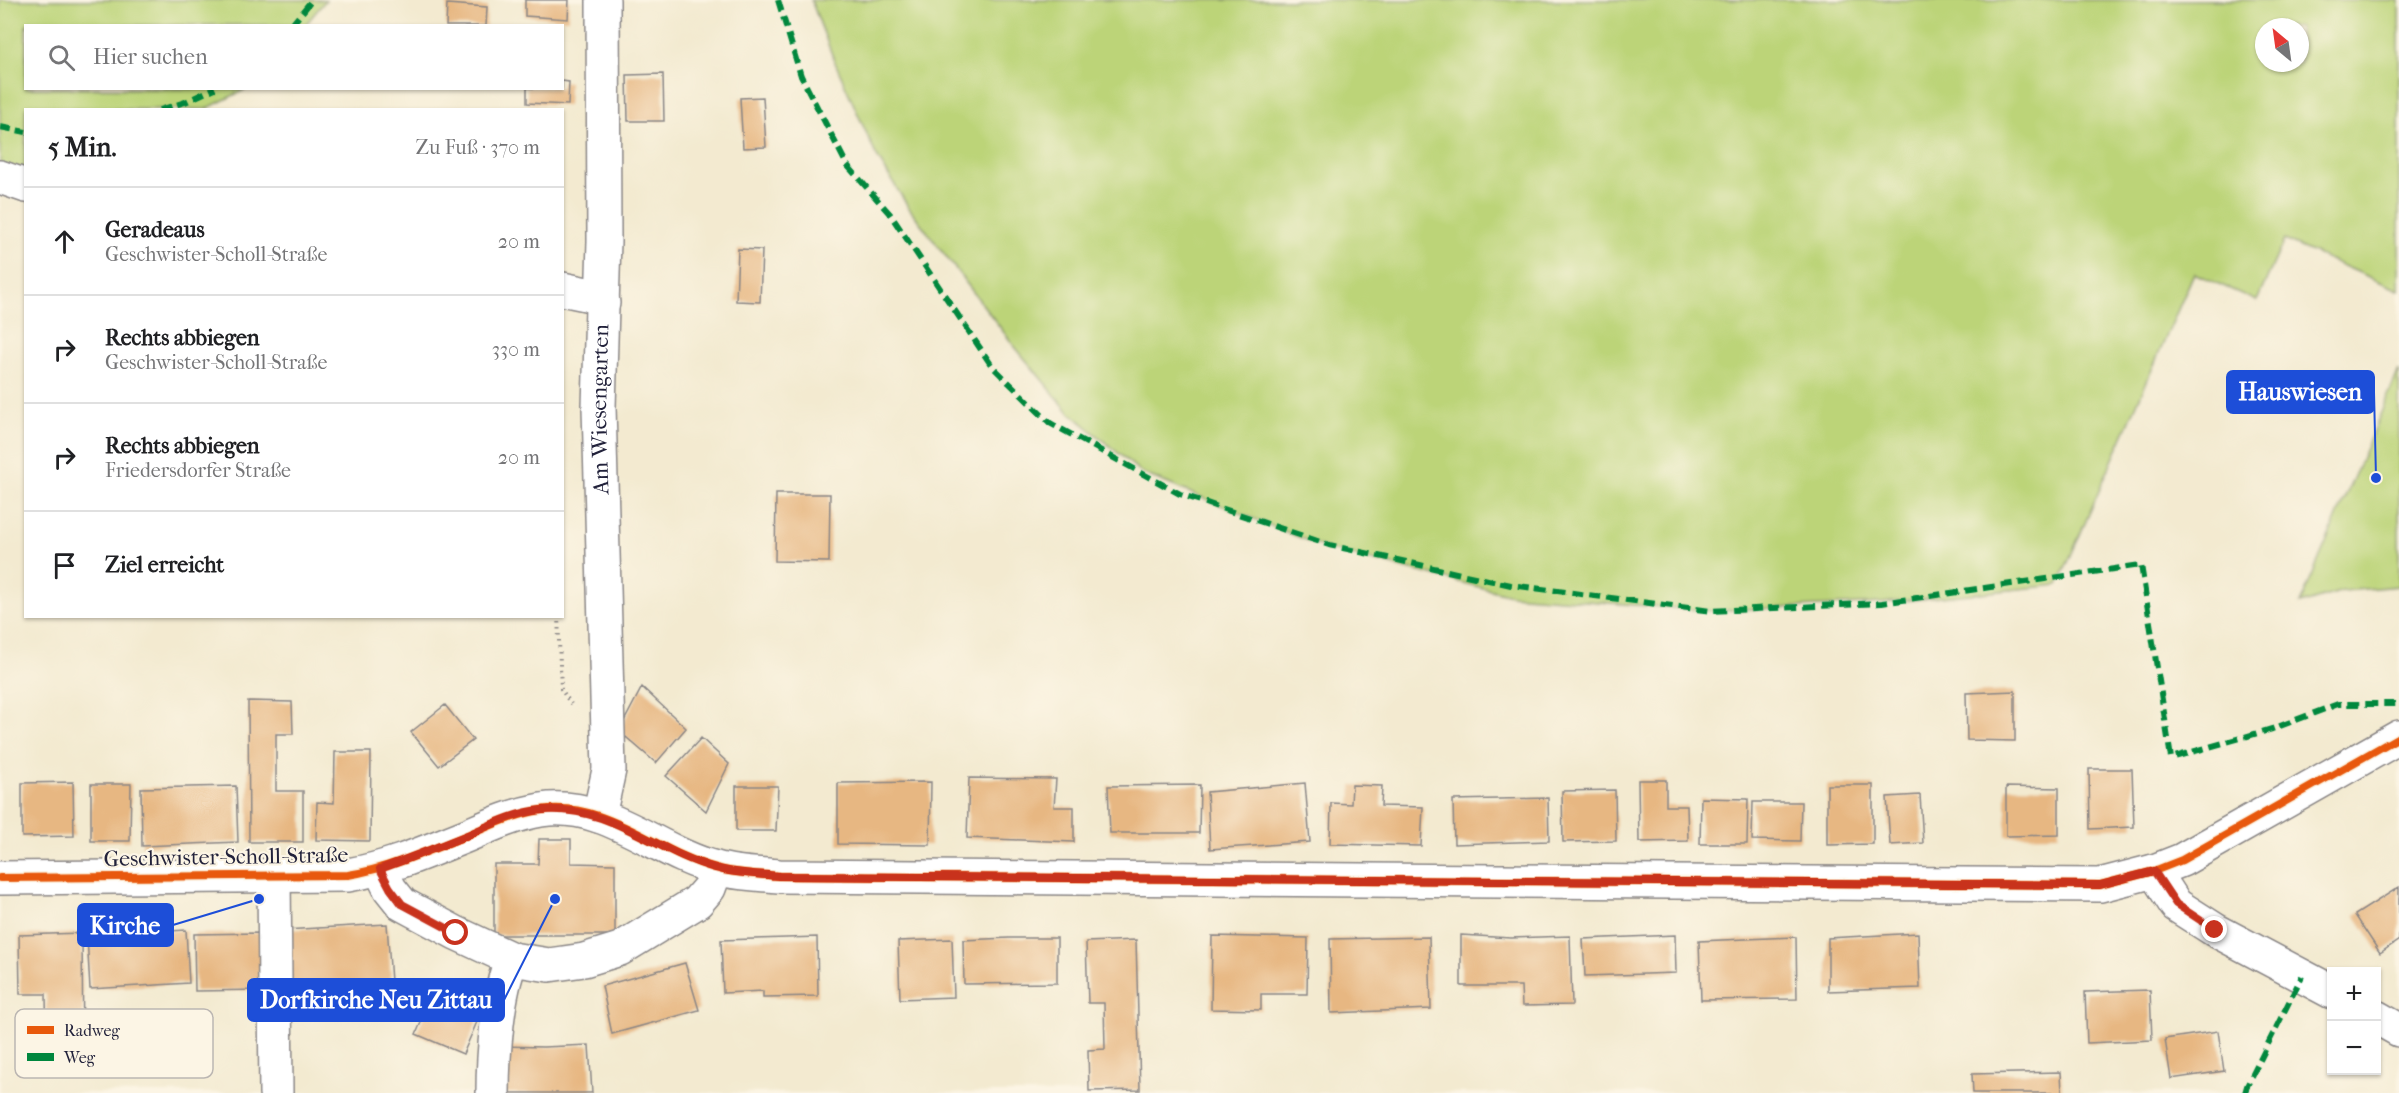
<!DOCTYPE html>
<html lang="de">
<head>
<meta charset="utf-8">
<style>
	:root { --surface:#fff; --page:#f6f6f6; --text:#202124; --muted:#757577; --line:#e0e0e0 }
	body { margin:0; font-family:"IM FELL French Canon",serif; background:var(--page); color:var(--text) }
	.controls { position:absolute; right:18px; bottom:18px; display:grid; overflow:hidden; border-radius:0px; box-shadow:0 2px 4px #0004 }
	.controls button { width:54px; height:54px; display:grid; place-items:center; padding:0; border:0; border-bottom:2px solid var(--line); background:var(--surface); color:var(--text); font:30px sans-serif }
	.compass { position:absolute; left:2255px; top:18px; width:54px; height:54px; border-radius:50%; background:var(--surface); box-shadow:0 2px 4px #0004; rotate:331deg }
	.stop { position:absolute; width:18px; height:18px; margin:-14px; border:4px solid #c8321e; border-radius:50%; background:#fff }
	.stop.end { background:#c8321e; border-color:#fff; box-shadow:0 2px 6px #0008 }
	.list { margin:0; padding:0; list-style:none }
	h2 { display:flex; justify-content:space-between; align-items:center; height:78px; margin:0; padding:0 24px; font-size:26px }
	h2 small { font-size:20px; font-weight:400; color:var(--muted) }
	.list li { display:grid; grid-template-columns:39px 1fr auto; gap:18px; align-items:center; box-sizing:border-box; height:108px; padding:0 24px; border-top:2px solid var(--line) }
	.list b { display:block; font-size:22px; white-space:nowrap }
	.list p { margin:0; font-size:20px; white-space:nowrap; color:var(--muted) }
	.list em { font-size:20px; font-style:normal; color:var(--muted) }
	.icon { flex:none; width:33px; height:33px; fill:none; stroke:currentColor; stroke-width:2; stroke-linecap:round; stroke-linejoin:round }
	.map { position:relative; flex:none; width:2399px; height:1093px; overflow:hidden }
	.search { position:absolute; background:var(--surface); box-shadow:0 2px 4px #0004; left:24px; top:24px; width:540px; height:66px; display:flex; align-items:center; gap:15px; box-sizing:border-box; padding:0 21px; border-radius:0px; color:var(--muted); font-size:22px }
	.panel { position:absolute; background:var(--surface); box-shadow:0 2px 4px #0004; left:24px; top:108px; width:540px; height:510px; border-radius:0px }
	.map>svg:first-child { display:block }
	.green { fill:#bcd478; stroke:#6f7b5a; stroke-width:1.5; fill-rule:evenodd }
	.building { fill:#e7b782 }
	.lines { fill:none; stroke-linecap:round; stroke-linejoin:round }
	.minor-casing { stroke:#8a8686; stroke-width:36 }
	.path { stroke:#8a8686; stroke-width:4; stroke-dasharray:1.5 4.5; stroke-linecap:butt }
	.minor { stroke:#fff; stroke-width:33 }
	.quiet { stroke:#00873e; stroke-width:6; stroke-dasharray:12 6; stroke-linecap:butt }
	.cycleway-casing { stroke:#fcf5e5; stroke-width:11 }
	.cycleway { stroke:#e8590c; stroke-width:8 }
	.route { stroke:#c8321e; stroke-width:8 }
	.labels { text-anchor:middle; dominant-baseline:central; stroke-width:4.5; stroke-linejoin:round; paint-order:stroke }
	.street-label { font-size:22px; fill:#22223b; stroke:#fcf5e5 }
	.key { fill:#fcf5e5; stroke:#bbb6b2; stroke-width:1.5 }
	.key-label { font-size:16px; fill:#22223b }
	.leader { fill:none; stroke:#1d4ed8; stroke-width:2 }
	.callout-dot { fill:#1d4ed8; stroke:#fcf5e5; stroke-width:2 }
	.callout { fill:#1d4ed8; stroke:#1d4ed8; stroke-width:2 }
	.callout-label { font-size:24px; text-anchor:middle; font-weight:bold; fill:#fff }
</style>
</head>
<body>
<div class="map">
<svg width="2399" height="1093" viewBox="0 0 2399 1093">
	<rect width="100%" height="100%" fill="#fcf5e5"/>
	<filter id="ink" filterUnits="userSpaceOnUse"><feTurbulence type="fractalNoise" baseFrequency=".0167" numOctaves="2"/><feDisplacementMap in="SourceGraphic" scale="12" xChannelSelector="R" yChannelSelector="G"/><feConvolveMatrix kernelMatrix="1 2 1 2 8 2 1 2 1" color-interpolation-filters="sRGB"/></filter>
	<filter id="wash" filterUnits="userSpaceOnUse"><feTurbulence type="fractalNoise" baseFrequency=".008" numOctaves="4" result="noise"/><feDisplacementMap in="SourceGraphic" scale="24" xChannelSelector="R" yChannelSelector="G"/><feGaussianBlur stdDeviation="1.35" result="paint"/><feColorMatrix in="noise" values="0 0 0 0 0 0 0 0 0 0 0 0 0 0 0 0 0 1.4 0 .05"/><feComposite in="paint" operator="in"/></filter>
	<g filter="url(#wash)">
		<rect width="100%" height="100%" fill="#f3ead0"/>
		<path class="green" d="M 0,0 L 326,0 L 305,25 L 26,26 L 26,88 L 246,89 L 206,109 L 26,110 L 25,195 L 0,189 Z
			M 811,0 L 2399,0 L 2399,290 L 2284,240 L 2257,301 L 2194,273 L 2058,585 L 1882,603 L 1711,611 L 1511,595 L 1328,549 L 1142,473 L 1068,411 L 1015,347 L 909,208 L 876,155 L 834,60 ZM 2264,27 L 2300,27 L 2300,63 L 2264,63 Z
			M 2399,370 L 2399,586 L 2343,591 L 2300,604 Z"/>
		<g id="blocks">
			<path class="building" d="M 525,0 L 569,0 L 568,19 L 525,16 Z
				M 447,4 L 487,7 L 486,26 L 446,26 Z
				M 663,74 L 664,121 L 628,121 L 627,75 Z
				M 562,81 L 569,82 L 568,105 L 527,103 L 527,88 L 562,88 Z
				M 763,97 L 766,147 L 743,148 L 740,98 Z
				M 738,249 L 762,250 L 760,302 L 736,301 Z
				M 776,494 L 830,494 L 829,562 L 775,561 Z
				M 642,687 L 686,728 L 656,763 L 619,731 Z
				M 2015,691 L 2015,741 L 1967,740 L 1966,693 Z
				M 248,701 L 292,702 L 293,734 L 276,734 L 276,791 L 303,791 L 303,842 L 249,842 Z
				M 445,705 L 473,740 L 439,766 L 411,732 Z
				M 701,738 L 729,764 L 706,811 L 666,776 Z
				M 335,752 L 371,752 L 370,841 L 316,840 L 317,802 L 334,803 Z
				M 2089,769 L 2132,769 L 2134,827 L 2090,829 Z
				M 969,778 L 1056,779 L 1054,807 L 1074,807 L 1074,842 L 967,838 Z
				M 1638,780 L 1666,780 L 1666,806 L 1687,806 L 1688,841 L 1639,842 Z
				M 73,782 L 74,836 L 22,837 L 22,783 Z
				M 931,782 L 930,845 L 838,844 L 838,783 Z
				M 1305,783 L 1310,842 L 1210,849 L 1207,792 Z
				M 91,784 L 131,784 L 130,841 L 91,841 Z
				M 1200,785 L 1199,833 L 1110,833 L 1108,786 Z
				M 1352,785 L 1382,786 L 1381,806 L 1423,807 L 1421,846 L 1330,844 L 1331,803 L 1351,804 Z
				M 1827,785 L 1873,785 L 1873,844 L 1827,845 Z
				M 236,786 L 238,842 L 142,846 L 141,788 Z
				M 736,786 L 778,786 L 776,831 L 736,831 Z
				M 2006,787 L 2059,788 L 2059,835 L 2006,836 Z
				M 1615,790 L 1616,841 L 1563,842 L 1562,791 Z
				M 1920,795 L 1923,843 L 1890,845 L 1887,797 Z
				M 1548,798 L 1549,841 L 1454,844 L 1453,800 Z
				M 1701,798 L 1748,799 L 1747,844 L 1700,844 Z
				M 1753,802 L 1801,802 L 1800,841 L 1752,840 Z
				M 539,839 L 571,839 L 571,863 L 615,864 L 615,935 L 494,935 L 494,864 L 538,864 Z
				M 2399,887 L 2399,940 L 2380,953 L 2355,915 Z
				M 387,924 L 392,996 L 347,999 L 346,985 L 287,989 L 284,930 Z
				M 186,930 L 189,983 L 90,989 L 87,936 Z
				M 82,933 L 83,1054 L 47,1055 L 46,994 L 20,994 L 19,935 Z
				M 263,933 L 264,990 L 195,991 L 194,934 Z
				M 1918,933 L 1920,988 L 1828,991 L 1828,938 Z
				M 1461,935 L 1511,938 L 1570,936 L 1572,1005 L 1522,1006 L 1521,986 L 1461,986 Z
				M 1675,935 L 1676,973 L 1585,976 L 1583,939 Z
				M 1212,936 L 1308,938 L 1307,994 L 1261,994 L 1261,1010 L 1211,1009 Z
				M 817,937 L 818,996 L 763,997 L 763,991 L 723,993 L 721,940 Z
				M 1429,937 L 1431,1009 L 1331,1013 L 1330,939 Z
				M 1796,937 L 1797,999 L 1701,1000 L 1699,941 Z
				M 1009,938 L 1057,938 L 1057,983 L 964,984 L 963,940 Z
				M 952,939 L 954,997 L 900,999 L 898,941 Z
				M 1136,940 L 1140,1090 L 1089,1091 L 1088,1050 L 1105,1049 L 1104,1003 L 1088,1003 L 1086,942 Z
				M 685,963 L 699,1010 L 612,1034 L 602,986 Z
				M 436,988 L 483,1008 L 463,1054 L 416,1034 Z
				M 2150,990 L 2152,1040 L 2087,1043 L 2085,992 Z
				M 2218,1031 L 2224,1071 L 2171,1079 L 2165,1039 Z
				M 589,1045 L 592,1093 L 496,1093 L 498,1046 L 543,1047 Z
				M 2061,1072 L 2062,1093 L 1973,1093 L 1972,1074 Z"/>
		</g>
	</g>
	<g filter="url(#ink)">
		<use href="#blocks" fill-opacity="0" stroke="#8a8686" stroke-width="1.5"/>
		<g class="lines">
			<g class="minor-casing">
				<g id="minor">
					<path d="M 0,177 L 26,186"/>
					<path d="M 562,289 L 591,295 L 603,303"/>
					<path id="s1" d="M 599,816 L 609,770 L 599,407 L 604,241 L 603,0"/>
					<path d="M 380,869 L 390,889 L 402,904 L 456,933 L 512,959 L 549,965 L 584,960 L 620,949 L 697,902 L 709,888 L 716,869"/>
					<path d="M 2154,871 L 2176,905 L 2215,930 L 2332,992"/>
					<path d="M 274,876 L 276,1093"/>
					<path d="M 0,878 L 348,875 C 390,868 428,851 468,835 C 491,825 516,814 541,810 C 606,800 657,853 716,868 C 736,874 758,874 779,876 L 2100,885 L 2154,871 L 2182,860 L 2399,737"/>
					<path d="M 2376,1017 L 2399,1030"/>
					<path d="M 493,1093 C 493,1057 497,992 512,959"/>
				</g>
			</g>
			<path class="path" d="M 558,616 L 561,689 L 571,704"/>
			<use href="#minor" class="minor"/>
			<path class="quiet" d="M 778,0 L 801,76 L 847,165 L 890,214 L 992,366 L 1050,423 L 1180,494 L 1329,545 L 1511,585 L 1711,611 L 1882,603 L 2141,565 L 2171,758 L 2272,729 L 2338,704 L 2399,704
				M 291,26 L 312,0
				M 160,110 L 185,102 L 215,88
				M 0,127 L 26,132
				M 2245,1093 L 2247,1086 L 2302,976"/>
			<g class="cycleway-casing">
				<path id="cycleway" d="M 0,878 L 348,875 C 390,868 428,851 468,835 C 491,825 516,814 541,810 C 606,800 657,853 716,868 C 736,874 758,874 779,876 L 2100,885 L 2154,871 L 2182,860 L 2399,737"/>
			</g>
			<use href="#cycleway" class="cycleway"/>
		</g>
	</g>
	<g class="lines" filter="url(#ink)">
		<path class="route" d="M 456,933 L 402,904 L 390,888 L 380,869 C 410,858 440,846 470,834 C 492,824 519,811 543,810 C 612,805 655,852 715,868 C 735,874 758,874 779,876 L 2100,885 L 2154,871 L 2176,904 L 2215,930"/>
	</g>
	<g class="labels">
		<g class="street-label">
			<text stroke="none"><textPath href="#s1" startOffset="408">Am Wiesengarten</textPath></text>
			<text transform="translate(226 857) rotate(-1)">Geschwister-Scholl-Straße</text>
		</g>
	</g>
	<rect x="15" y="1009" width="198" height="69" rx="9" class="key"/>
	<rect x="27" y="1026" width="27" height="8" fill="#e8590c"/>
	<rect x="27" y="1053" width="27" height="8" fill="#00873e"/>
	<g class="key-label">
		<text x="64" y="1036">Radweg</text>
		<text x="64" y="1063">Weg</text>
	</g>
	<path class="leader" d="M2376 478L2374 392M259 899L173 925M555 899L504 1000"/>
	<g class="callout-dot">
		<circle cx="2376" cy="478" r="6"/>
		<circle cx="259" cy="899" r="6"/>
		<circle cx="555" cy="899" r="6"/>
	</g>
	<g class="callout">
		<rect x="2227" y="371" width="147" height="42" rx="6"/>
		<rect x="78" y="904" width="95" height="42" rx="6"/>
		<rect x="248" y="979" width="256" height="42" rx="6"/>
	</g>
	<g class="callout-label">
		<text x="2300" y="400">Hauswiesen</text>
		<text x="125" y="934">Kirche</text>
		<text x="376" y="1008">Dorfkirche Neu Zittau</text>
	</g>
</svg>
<div class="controls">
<button>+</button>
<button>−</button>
</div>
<svg class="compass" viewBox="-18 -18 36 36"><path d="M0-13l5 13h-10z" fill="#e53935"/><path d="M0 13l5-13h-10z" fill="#757577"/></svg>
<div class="stop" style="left:456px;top:933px"></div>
<div class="stop end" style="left:2215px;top:930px"></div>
<div class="search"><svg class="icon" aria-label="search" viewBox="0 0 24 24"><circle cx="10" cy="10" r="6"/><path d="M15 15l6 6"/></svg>Hier suchen</div>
<section class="panel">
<h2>5 Min.<small>Zu Fuß · 370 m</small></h2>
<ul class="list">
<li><svg class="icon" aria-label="ahead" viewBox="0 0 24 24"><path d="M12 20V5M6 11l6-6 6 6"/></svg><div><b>Geradeaus</b><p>Geschwister-Scholl-Straße</p></div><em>20 m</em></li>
<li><svg class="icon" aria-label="right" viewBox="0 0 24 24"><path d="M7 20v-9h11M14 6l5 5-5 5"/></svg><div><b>Rechts abbiegen</b><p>Geschwister-Scholl-Straße</p></div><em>330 m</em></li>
<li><svg class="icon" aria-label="right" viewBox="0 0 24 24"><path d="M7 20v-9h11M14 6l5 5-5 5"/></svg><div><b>Rechts abbiegen</b><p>Friedersdorfer Straße</p></div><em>20 m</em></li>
<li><svg class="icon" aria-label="arrive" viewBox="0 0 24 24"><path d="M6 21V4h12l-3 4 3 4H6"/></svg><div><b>Ziel erreicht</b></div></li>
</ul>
</section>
</div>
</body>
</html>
